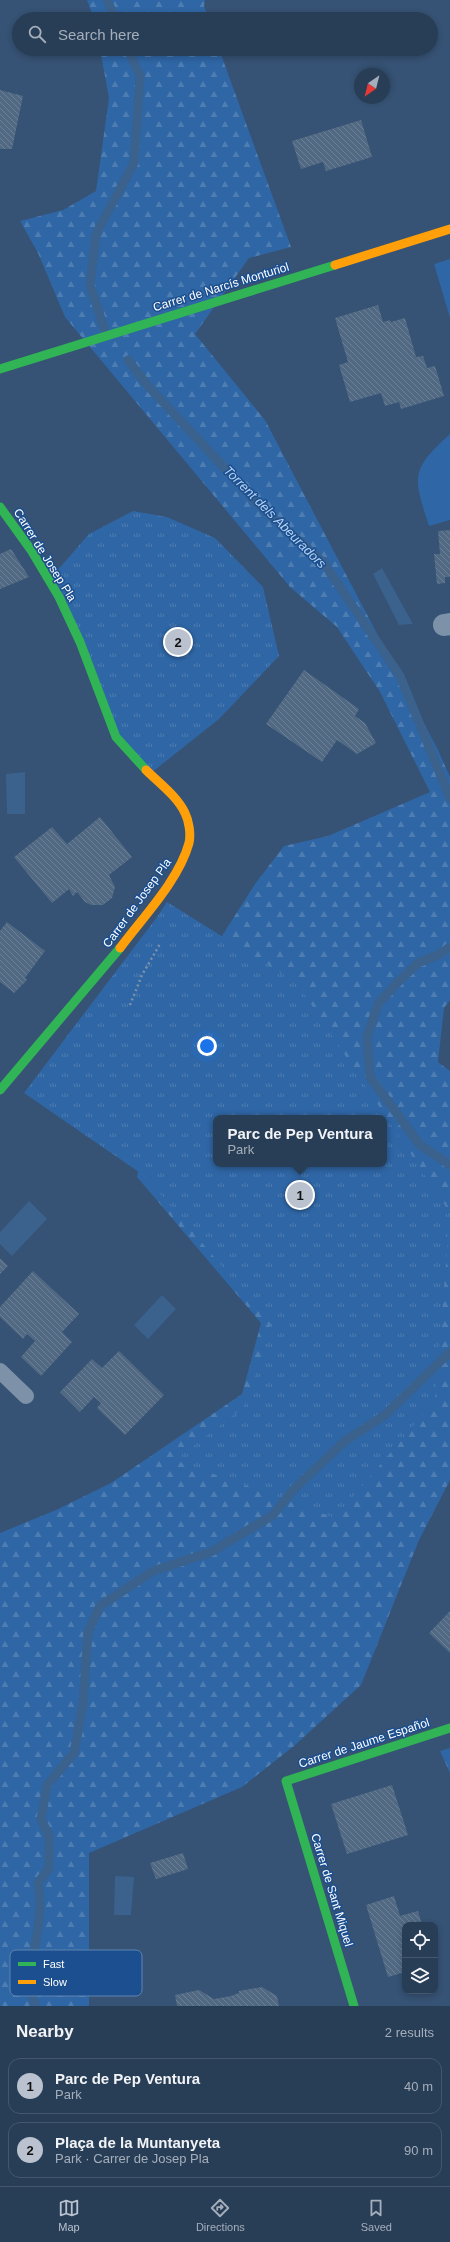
<!DOCTYPE html>
<html lang="en">
<head>
<meta charset="utf-8">
<style>
	:root { --surface:#283e57; --page:#344961; --text:#f1f3f6; --muted:#a5aeba; --line:#44576d; --accent:#b9c2ce }
	body { margin:0; font-family:Arial,sans-serif; background:var(--page); color:var(--text) }
	.controls { position:absolute; right:12px; bottom:12px; display:grid; overflow:hidden; border-radius:8px; box-shadow:0 2px 6px #0003 }
	.controls button { width:36px; height:36px; display:grid; place-items:center; padding:0; border:0; border-bottom:1px solid var(--line); background:var(--surface); color:var(--text); font:20px sans-serif }
	.compass { position:absolute; left:354px; top:68px; width:36px; height:36px; border-radius:50%; background:var(--surface); box-shadow:0 2px 6px #0003; rotate:215deg }
	.you { position:absolute; left:207px; top:1046px; width:14px; height:14px; margin:-10px; border:3px solid #fff; border-radius:50%; background:#1a73e8; box-shadow:0 0 0 6px #1a73e833 }
	.badge { display:grid; place-items:center; width:26px; height:26px; border-radius:50%; background:var(--accent); color:#111; font-size:13px; font-weight:700 }
	.pin { position:absolute; translate:-50% -50%; border:2px solid #fff; box-shadow:0 1px 4px #0006 }
	.popup { position:absolute; left:213px; top:1115px; width:174px; height:52px; box-sizing:border-box; display:grid; place-content:center; border-radius:8px; background:var(--surface); filter:drop-shadow(0 1px 3px #0005); font-size:13px; white-space:nowrap; color:var(--muted) }
	.popup b { font-size:15px; color:var(--text) }
	.popup::after { content:''; position:absolute; left:50%; top:100%; margin-left:-8px; border:8px solid transparent; border-top-color:var(--surface) }
	.list { margin:0; padding:0; list-style:none }
	h2 { display:flex; justify-content:space-between; align-items:center; height:52px; margin:0; padding:0 16px; font-size:17px }
	h2 small { font-size:13px; font-weight:400; color:var(--muted) }
	.list li { display:grid; grid-template-columns:26px 1fr auto; gap:12px; align-items:center; box-sizing:border-box; height:56px; margin:0 8px 8px; padding:0 8px; border:1px solid var(--line); border-radius:12px }
	.list b { display:block; font-size:15px; white-space:nowrap }
	.list p { margin:0; font-size:13px; white-space:nowrap; color:var(--muted) }
	.list em { font-size:13px; font-style:normal; color:var(--muted) }
	.icon { flex:none; width:22px; height:22px; fill:none; stroke:currentColor; stroke-width:2; stroke-linecap:round; stroke-linejoin:round }
	.map { position:relative; flex:none; width:450px; height:2006px; overflow:hidden }
	.search { position:absolute; background:var(--surface); box-shadow:0 2px 6px #0003; left:12px; right:12px; top:12px; height:44px; display:flex; align-items:center; gap:10px; box-sizing:border-box; padding:0 14px; border-radius:22px; color:var(--muted); font-size:15px }
	.sheet { height:180px; background:var(--surface) }
	nav { display:flex; justify-content:space-around; align-items:center; box-sizing:border-box; height:56px; border-top:1px solid var(--line); background:var(--surface); font-size:11px; color:var(--muted) }
	nav a { display:grid; justify-items:center; gap:2px }
	nav .on { color:var(--accent) }
	.map>svg:first-child { display:block }
	.grass { fill:#2f66a5 }
	.forest { fill:url(#forest-firs); fill-rule:evenodd }
	.park { fill:url(#park-tufts); fill-rule:evenodd }
	.water { fill:#3b618d }
	.lines { fill:none; stroke-linecap:round; stroke-linejoin:round }
	.stream { stroke:#3b618d; stroke-width:9 }
	.building { fill:url(#building-back-hatch) }
	.path { stroke:#7d92a8; stroke-width:2.5; stroke-dasharray:2 3; stroke-linecap:butt }
	.lane { stroke:#7d92a8; stroke-width:16 }
	.street { stroke:#7d92a8; stroke-width:22 }
	.fast { stroke:#30b455; stroke-width:9 }
	.slow { stroke:#ff9f0a; stroke-width:9 }
	.labels { text-anchor:middle; dominant-baseline:central; stroke-width:3; stroke-linejoin:round; paint-order:stroke }
	.street-label { font-size:12px; fill:#fff; stroke:#1b4f8f }
	.water-label { font-size:13px; font-style:italic; fill:#b5d3f5; stroke:#1b4f8f }
	.key { fill:#1b4f8f; stroke:#5f84b1; stroke-width:1 }
	.key-label { font-size:11px; fill:#fff }
</style>
</head>
<body>
<div class="map">
<svg width="450" height="2006" viewBox="0 0 450 2006">
	<defs>
		<pattern id="forest-firs" width="22" height="20" patternUnits="userSpaceOnUse"><rect width="22" height="20" fill="#2f66a5"/><path d="M5 1l3.5 6h-7zM16 11l3.5 6h-7z" fill="#4e7db2"/></pattern>
		<pattern id="park-tufts" width="24" height="20" patternUnits="userSpaceOnUse"><rect width="24" height="20" fill="#2f66a5"/><path d="M3 7l-1-3M5 7V3M7 7l1-3M15 17l-1-3M17 17v-4M19 17l1-3" fill="none" stroke="#4e7db2"/></pattern>
		<pattern id="building-back-hatch" width="6" height="6" patternUnits="userSpaceOnUse"><rect width="6" height="6" fill="#526984"/><path d="M-1 5l2 2M0 0l6 6M5-1l2 2" fill="none" stroke="#6c8096"/></pattern>
	</defs>
	<rect width="100%" height="100%" fill="#365274"/>
	<path class="grass" d="M 450,259 L 450,318 L 434,264 Z
		M 450,434 L 450,520 L 429,526 C 413,477 410,470 450,434 Z"/>
	<path class="forest" d="M 87,0 L 205,0 L 204,6 L 209,19 L 94,19 Z
		M 100,49 L 219,49 L 291,247 L 249,258 L 195,334 L 265,420 L 438,750 L 450,777 L 450,1000 L 444,1008 L 438,1062 L 450,1071 L 450,1480 L 419,1540 L 361,1685 L 294,1746 L 242,1787 L 89,1853 L 89,2006 L 0,2006 L 0,1533 L 56,1510 L 111,1483 L 242,1394 L 261,1323 L 137,1177 L 175,994 L 220,939 L 255,884 L 284,846 L 328,836 L 430,792 L 380,692 L 337,627 L 290,587 L 65,317 L 38,253 L 20,221 L 63,210 L 96,191 L 109,98 ZM 216,1118 L 384,1118 L 384,1164 L 216,1164 Z
		M 450,1748 L 450,1773 L 440,1751 Z"/>
	<path class="park" d="M 133,511 L 167,517 L 215,538 L 263,587 L 279,656 L 219,719 L 151,773 L 127,751 L 49,580 L 89,534 Z
		M 167,902 L 297,983 L 450,1213 L 435,1400 L 335,1518 L 175,1460 L 245,1406 L 271,1324 L 146,1177 L 24,1093 L 157,917 ZM 216,1118 L 384,1118 L 384,1164 L 216,1164 Z"/>
	<path class="water" d="M 382,568 L 413,624 L 399,625 L 373,574 Z
		M 25,772 L 25,814 L 7,814 L 6,774 Z
		M 29,1201 L 47,1219 L 12,1256 L 0,1244 L 0,1232 Z
		M 162,1295 L 176,1309 L 148,1339 L 134,1325 Z
		M 115,1876 L 134,1877 L 131,1915 L 114,1915 Z"/>
	<g class="lines">
		<path class="stream" d="M 107,0 L 115,19
			M 104,328 L 90,285 L 96,234 L 134,163 L 140,76 L 128,49
			M 128,360 L 148,386 L 260,506 L 323,562 L 400,676 L 450,798
			M 450,947 L 438,955 L 418,963 L 396,984 L 378,1004 L 367,1037 L 370,1077 L 420,1145 L 450,1165
			M 35,2006 C 33,1996 30,1985 31,1975 C 34,1942 44,1917 38,1883 L 49,1868 L 49,1836 L 41,1819 L 47,1785 L 74,1753 L 83,1704 L 88,1632 L 100,1606 L 153,1571 L 211,1552 L 273,1515 L 294,1489 L 345,1441 L 385,1415 L 450,1352"/>
	</g>
	<path class="building" d="M 0,90 L 23,96 L 12,149 L 0,149 Z
		M 361,120 L 372,157 L 326,171 L 323,162 L 301,169 L 292,141 Z
		M 378,305 L 383,322 L 390,320 L 391,322 L 405,318 L 416,357 L 423,356 L 427,368 L 435,366 L 444,396 L 401,409 L 399,402 L 385,406 L 381,393 L 350,402 L 339,365 L 348,362 L 335,318 Z
		M 450,530 L 450,577 L 445,577 L 445,583 L 437,584 L 434,554 L 440,554 L 438,531 Z
		M 11,549 L 29,577 L 0,589 L 0,554 Z
		M 304,670 L 359,709 L 355,716 L 365,723 L 376,743 L 357,754 L 337,740 L 322,762 L 266,724 Z
		M 100,817 L 132,857 L 109,875 L 115,887 L 112,898 L 103,905 L 91,905 L 85,902 L 77,892 L 73,896 L 69,889 L 52,903 L 14,857 L 52,827 L 67,844 Z
		M 7,922 L 45,951 L 25,978 L 27,980 L 14,993 L 0,982 L 0,931 Z
		M 0,1258 L 8,1266 L 0,1274 Z
		M 33,1271 L 79,1314 L 62,1332 L 72,1342 L 41,1376 L 21,1357 L 35,1341 L 27,1334 L 23,1339 L 0,1317 L 0,1307 Z
		M 119,1351 L 164,1395 L 125,1435 L 97,1408 L 101,1403 L 94,1397 L 80,1412 L 60,1392 L 92,1359 L 102,1368 Z
		M 450,1611 L 450,1653 L 429,1633 Z
		M 392,1785 L 408,1835 L 347,1854 L 331,1804 Z
		M 183,1853 L 188,1869 L 156,1879 L 150,1863 Z
		M 394,1896 L 400,1916 L 418,1911 L 422,1925 L 405,1925 L 405,1972 L 388,1977 L 366,1905 Z
		M 262,1987 L 277,1996 L 279,2006 L 177,2006 L 175,1995 L 199,1990 L 214,1999 L 231,1996 L 239,1993 L 239,1991 Z"/>
	<g class="lines">
		<path class="path" d="M 130,1005 L 142,975 L 160,944"/>
		<path class="lane" d="M 0,1371 L 26,1396"/>
		<path class="street" d="M 444,625 L 450,624"/>
		<path class="fast" d="M 0,369 L 335,265
			M 0,507 L 31,550 L 59,597 L 80,642 L 116,737 L 146,770
			M 0,1090 L 120,948
			M 354,2006 L 286,1781 L 450,1728"/>
		<path class="slow" d="M 335,265 L 450,229
			M 120,948 C 143,917 179,880 189,843 C 191,834 189,821 185,813 C 177,796 159,783 146,770"/>
	</g>
	<g class="labels">
		<g class="street-label">
			<text transform="translate(221 287) rotate(-17)">Carrer de Narcís Monturiol</text>
			<text transform="translate(45 555) rotate(58)">Carrer de Josep Pla</text>
			<text transform="translate(137 903) rotate(-54)">Carrer de Josep Pla</text>
			<text transform="translate(364 1743) rotate(-18)">Carrer de Jaume Español</text>
			<text transform="translate(332 1890) rotate(73)">Carrer de Sant Miquel</text>
		</g>
		<g class="water-label">
			<text transform="translate(275 517) rotate(45)">Torrent dels Abeuradors</text>
		</g>
	</g>
	<rect x="10" y="1950" width="132" height="46" rx="6" class="key"/>
	<rect x="18" y="1962" width="18" height="4" fill="#30b455"/>
	<rect x="18" y="1980" width="18" height="4" fill="#ff9f0a"/>
	<g class="key-label">
		<text x="43" y="1968">Fast</text>
		<text x="43" y="1986">Slow</text>
	</g>
</svg>
<div class="controls">
<button><svg class="icon" aria-label="locate" viewBox="0 0 24 24"><circle cx="12" cy="12" r="6"/><path d="M12 2v4M12 18v4M2 12h4M18 12h4"/></svg></button>
<button><svg class="icon" aria-label="layers" viewBox="0 0 24 24"><path d="M12 4l9 5-9 5-9-5zM3 14l9 5 9-5"/></svg></button>
</div>
<svg class="compass" viewBox="-18 -18 36 36"><path d="M0-13l5 13h-10z" fill="#e53935"/><path d="M0 13l5-13h-10z" fill="#a5aeba"/></svg>
<div class="you"></div>
<div class="pin badge" style="left:300px;top:1195px">1</div>
<div class="popup"><b>Parc de Pep Ventura</b>Park</div>
<div class="pin badge" style="left:178px;top:642px">2</div>
<div class="search"><svg class="icon" aria-label="search" viewBox="0 0 24 24"><circle cx="10" cy="10" r="6"/><path d="M15 15l6 6"/></svg>Search here</div>
</div>
<section class="sheet">
<h2>Nearby<small>2 results</small></h2>
<ul class="list">
<li><span class="badge">1</span><div><b>Parc de Pep Ventura</b><p>Park</p></div><em>40 m</em></li>
<li><span class="badge">2</span><div><b>Plaça de la Muntanyeta</b><p>Park · Carrer de Josep Pla</p></div><em>90 m</em></li>
</ul>
</section>
<nav>
<a class="on"><svg class="icon" aria-label="map" viewBox="0 0 24 24"><path d="M3 6l6-2 6 2 6-2v14l-6 2-6-2-6 2zM9 4v14M15 6v14"/></svg>Map</a>
<a><svg class="icon" aria-label="directions" viewBox="0 0 24 24"><path d="M12 3l9 9-9 9-9-9zM9 14v-3h6M13 9l2 2-2 2"/></svg>Directions</a>
<a><svg class="icon" aria-label="saved" viewBox="0 0 24 24"><path d="M7 4h10v16l-5-4-5 4z"/></svg>Saved</a>
</nav>
</body>
</html>
